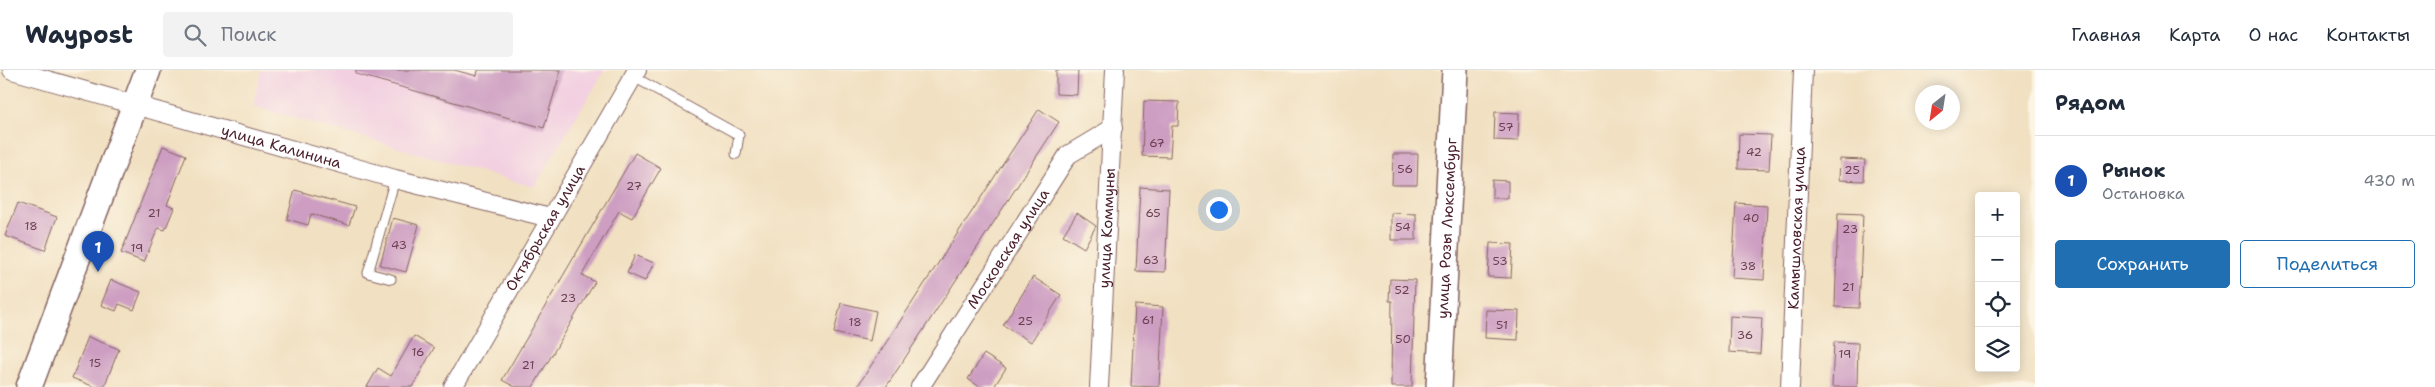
<!DOCTYPE html>
<html lang="ru">
<head>
<meta charset="utf-8">
<style>
	:root { --surface:#fff; --page:#f2f2f3; --text:#1f2937; --muted:#747a83; --line:#e0e1e3; --accent:#1f6fb2 }
	body { margin:0; font-family:"Shantell Sans",sans-serif; background:var(--page); color:var(--text) }
	.controls { position:absolute; right:15px; bottom:15px; display:grid; overflow:hidden; border-radius:5px; box-shadow:0 2px 12px #0003 }
	.controls button { width:45px; height:45px; display:grid; place-items:center; padding:0; border:0; border-bottom:1px solid var(--line); background:var(--surface); color:var(--text); font:25px sans-serif }
	.compass { position:absolute; left:1915px; top:15px; width:45px; height:45px; border-radius:50%; background:var(--surface); box-shadow:0 2px 12px #0003; rotate:210deg }
	.you { position:absolute; left:1218px; top:139px; width:18px; height:18px; margin:-12px; border:4px solid #fff; border-radius:50%; background:#1a73e8; box-shadow:0 0 0 8px #1a73e833 }
	.badge { display:grid; place-items:center; width:32px; height:32px; border-radius:50%; background:var(--accent); color:#fff; font-size:16px; font-weight:700 }
	.pin { position:absolute; translate:-50% -41px; filter:drop-shadow(0 1px 2px #0008) }
	.pin::after { content:''; position:absolute; top:26px; width:18px; height:15px; background:inherit; clip-path:polygon(0 0,100% 0,50% 100%) }
	.list { margin:0; padding:0; list-style:none }
	h2 { display:flex; justify-content:space-between; align-items:center; height:65px; margin:0; padding:0 20px; font-size:21px }
	h2 small { font-size:16px; font-weight:400; color:var(--muted) }
	.list li { display:grid; grid-template-columns:32px 1fr auto; gap:15px; align-items:center; box-sizing:border-box; height:90px; padding:0 20px; border-top:1px solid var(--line) }
	.list b { display:block; font-size:19px; white-space:nowrap }
	.list p { margin:0; font-size:16px; white-space:nowrap; color:var(--muted) }
	.list em { font-size:16px; font-style:normal; color:var(--muted) }
	.actions { display:flex; gap:10px; padding:15px 20px }
	.actions a { flex:1; padding:11px 0; border:1px solid var(--accent); border-radius:5px; text-align:center; font-size:18px; color:var(--accent) }
	.actions .main { background:var(--accent); color:#fff }
	.icon { flex:none; width:28px; height:28px; fill:none; stroke:currentColor; stroke-width:2; stroke-linecap:round; stroke-linejoin:round }
	.map { position:relative; flex:none; width:2035px; height:317px; overflow:hidden }
	header { display:flex; align-items:center; gap:30px; box-sizing:border-box; height:70px; padding:0 25px; background:var(--surface); border-bottom:1px solid var(--line) }
	header strong { font-size:24px }
	nav { display:flex; gap:28px; margin-inline-start:auto; font-size:18px }
	.search { width:350px; height:45px; background:var(--page); display:flex; align-items:center; gap:12px; box-sizing:border-box; padding:0 18px; border-radius:5px; color:var(--muted); font-size:19px }
	main { display:flex }
	aside { flex:1; background:var(--surface) }
	.map>svg:first-child { display:block }
	.built { fill:#f2cfe1 }
	.building { fill:#cd9ec2 }
	.lines { fill:none; stroke-linecap:round; stroke-linejoin:round }
	.lane-casing { stroke:#846360; stroke-width:11 }
	.street-casing { stroke:#846360; stroke-width:20 }
	.secondary-casing { stroke:#846360; stroke-width:28 }
	.lane { stroke:#fff; stroke-width:9 }
	.street { stroke:#fff; stroke-width:18 }
	.secondary { stroke:#fff; stroke-width:25 }
	.labels { text-anchor:middle; dominant-baseline:central; stroke-width:4.5; stroke-linejoin:round; paint-order:stroke }
	.number-label { font-size:12px; fill:#6b3f51 }
	.street-label { font-size:15px; fill:#4a1f2b; stroke:#fcf5e5 }
</style>
</head>
<body>
<header>
<strong>Waypost</strong>
<div class="search"><svg class="icon" aria-label="search" viewBox="0 0 24 24"><circle cx="10" cy="10" r="6"/><path d="M15 15l6 6"/></svg>Поиск</div>
<nav><a>Главная</a><a>Карта</a><a>О нас</a><a>Контакты</a></nav>
</header>
<main>
<div class="map">
<svg width="2035" height="317" viewBox="0 0 2035 317">
	<rect width="100%" height="100%" fill="#fcf5e5"/>
	<filter id="ink" filterUnits="userSpaceOnUse"><feTurbulence type="fractalNoise" baseFrequency=".02" numOctaves="2"/><feDisplacementMap in="SourceGraphic" scale="10" xChannelSelector="R" yChannelSelector="G"/><feConvolveMatrix kernelMatrix="1 2 1 2 8 2 1 2 1" color-interpolation-filters="sRGB"/></filter>
	<filter id="wash" filterUnits="userSpaceOnUse"><feTurbulence type="fractalNoise" baseFrequency=".0096" numOctaves="4" result="noise"/><feDisplacementMap in="SourceGraphic" scale="20" xChannelSelector="R" yChannelSelector="G"/><feGaussianBlur stdDeviation="1.12" result="paint"/><feColorMatrix in="noise" values="0 0 0 0 0 0 0 0 0 0 0 0 0 0 0 0 0 1.4 0 .05"/><feComposite in="paint" operator="in"/></filter>
	<g filter="url(#wash)">
		<rect width="100%" height="100%" fill="#f1e0c1"/>
		<path class="built" d="M 261,0 L 605,0 L 534,117 L 253,36 Z"/>
		<g id="blocks">
			<path class="building" d="M 356,0 L 454,0 L 477,6 L 478,0 L 561,0 L 544,58 L 356,4 Z
				M 1056,0 L 1078,0 L 1077,25 L 1056,24 Z
				M 1144,31 L 1179,32 L 1178,56 L 1172,56 L 1170,87 L 1142,86 Z
				M 1039,39 L 1059,52 L 960,204 L 886,317 L 857,317 Z
				M 1495,42 L 1519,43 L 1518,71 L 1494,70 Z
				M 1739,64 L 1771,65 L 1769,100 L 1738,99 Z
				M 163,76 L 186,85 L 167,135 L 174,138 L 165,160 L 158,158 L 144,192 L 121,183 Z
				M 635,83 L 661,98 L 632,148 L 619,141 L 582,205 L 595,212 L 533,317 L 515,317 L 502,310 Z
				M 1393,84 L 1418,84 L 1417,115 L 1392,115 Z
				M 1840,89 L 1865,90 L 1864,111 L 1839,110 Z
				M 1492,110 L 1508,111 L 1508,128 L 1492,128 Z
				M 1140,117 L 1169,119 L 1165,202 L 1136,201 Z
				M 295,120 L 355,137 L 349,155 L 311,144 L 308,155 L 287,149 Z
				M 18,133 L 57,147 L 45,180 L 5,166 Z
				M 1736,133 L 1767,135 L 1764,210 L 1732,208 Z
				M 1077,143 L 1096,156 L 1084,178 L 1063,165 Z
				M 1391,143 L 1416,144 L 1416,170 L 1391,170 Z
				M 1838,143 L 1863,144 L 1859,238 L 1835,237 Z
				M 393,148 L 419,155 L 406,202 L 380,195 Z
				M 1490,173 L 1513,174 L 1511,208 L 1488,207 Z
				M 635,185 L 654,193 L 645,211 L 627,203 Z
				M 1033,207 L 1061,225 L 1031,272 L 1003,255 Z
				M 1390,209 L 1415,210 L 1412,317 L 1391,317 L 1392,231 L 1389,231 Z
				M 111,210 L 141,222 L 134,240 L 119,234 L 116,241 L 101,235 Z
				M 841,233 L 876,241 L 870,271 L 834,263 Z
				M 1135,235 L 1163,237 L 1159,317 L 1131,316 Z
				M 1486,240 L 1519,241 L 1518,270 L 1485,268 Z
				M 1730,246 L 1762,248 L 1760,284 L 1729,282 Z
				M 414,266 L 434,278 L 412,317 L 367,317 L 378,298 L 391,306 Z
				M 88,267 L 119,279 L 104,317 L 95,317 L 72,308 Z
				M 1834,272 L 1858,273 L 1857,317 L 1832,317 Z
				M 984,284 L 1006,298 L 994,317 L 980,317 L 968,309 Z"/>
		</g>
	</g>
	<g filter="url(#ink)">
		<use href="#blocks" fill-opacity="0" stroke="#846360" stroke-width="1"/>
		<g class="lines">
			<g class="lane-casing">
				<path id="lane" d="M 634,7 L 739,65 L 736,84
					M 391,209 L 368,203 L 395,109"/>
			</g>
			<g class="street-casing">
				<g id="street">
					<path id="s1" d="M 12,0 L 395,109 L 550,148"/>
					<path id="s2" d="M 453,317 L 637,0"/>
					<path id="s3" d="M 920,317 L 1068,85 L 1113,58"/>
					<path id="s4" d="M 1099,317 L 1115,0"/>
					<path id="s5" d="M 1790,317 L 1803,0"/>
				</g>
			</g>
			<g class="secondary-casing">
				<g id="secondary">
					<path d="M 29,317 L 148,0"/>
					<path id="s6" d="M 1439,317 L 1455,0"/>
				</g>
			</g>
			<use href="#lane" class="lane"/>
			<use href="#street" class="street"/>
			<use href="#secondary" class="secondary"/>
		</g>
	</g>
	<g class="labels">
		<g class="number-label">
			<text x="1506" y="57">57</text>
			<text x="1157" y="73">67</text>
			<text x="1754" y="82">42</text>
			<text x="1405" y="99">56</text>
			<text x="1852" y="100">25</text>
			<text x="634" y="116">27</text>
			<text x="154" y="143">21</text>
			<text x="1153" y="143">65</text>
			<text x="1751" y="148">40</text>
			<text x="31" y="156">18</text>
			<text x="1403" y="157">54</text>
			<text x="1850" y="159">23</text>
			<text x="399" y="175">43</text>
			<text x="137" y="178">19</text>
			<text x="1151" y="190">63</text>
			<text x="1500" y="191">53</text>
			<text x="1748" y="196">38</text>
			<text x="1848" y="217">21</text>
			<text x="1402" y="220">52</text>
			<text x="568" y="228">23</text>
			<text x="1148" y="250">61</text>
			<text x="1025" y="251">25</text>
			<text x="855" y="252">18</text>
			<text x="1502" y="255">51</text>
			<text x="1745" y="265">36</text>
			<text x="1403" y="269">50</text>
			<text x="418" y="282">16</text>
			<text x="1845" y="284">19</text>
			<text x="95" y="293">15</text>
			<text x="528" y="295">21</text>
		</g>
		<g class="street-label">
			<text stroke="none"><textPath href="#s1" startOffset="280">улица Калинина</textPath></text>
			<text stroke="none"><textPath href="#s2" startOffset="184">Октябрьская улица</textPath></text>
			<text stroke="none"><textPath href="#s5" startOffset="159">Камышловская улица</textPath></text>
			<text stroke="none"><textPath href="#s4" startOffset="159">улица Коммуны</textPath></text>
			<text stroke="none"><textPath href="#s6" startOffset="159">улица Розы Люксембург</textPath></text>
			<text stroke="none"><textPath href="#s3" startOffset="164">Московская улица</textPath></text>
		</g>
	</g>
</svg>
<div class="controls">
<button>+</button>
<button>−</button>
<button><svg class="icon" aria-label="locate" viewBox="0 0 24 24"><circle cx="12" cy="12" r="6"/><path d="M12 2v4M12 18v4M2 12h4M18 12h4"/></svg></button>
<button><svg class="icon" aria-label="layers" viewBox="0 0 24 24"><path d="M12 4l9 5-9 5-9-5zM3 14l9 5 9-5"/></svg></button>
</div>
<svg class="compass" viewBox="-18 -18 36 36"><path d="M0-13l5 13h-10z" fill="#e53935"/><path d="M0 13l5-13h-10z" fill="#747a83"/></svg>
<div class="you"></div>
<div class="pin badge" style="left:98px;top:202px;background:#1a4fb4">1</div>
</div>
<aside>
<h2>Рядом<small></small></h2>
<ul class="list">
<li><span class="badge" style="background:#1a4fb4">1</span><div><b>Рынок</b><p>Остановка</p></div><em>430 m</em></li>
</ul>
<div class="actions"><a class="main">Сохранить</a><a>Поделиться</a></div>
</aside>
</main>
</body>
</html>
